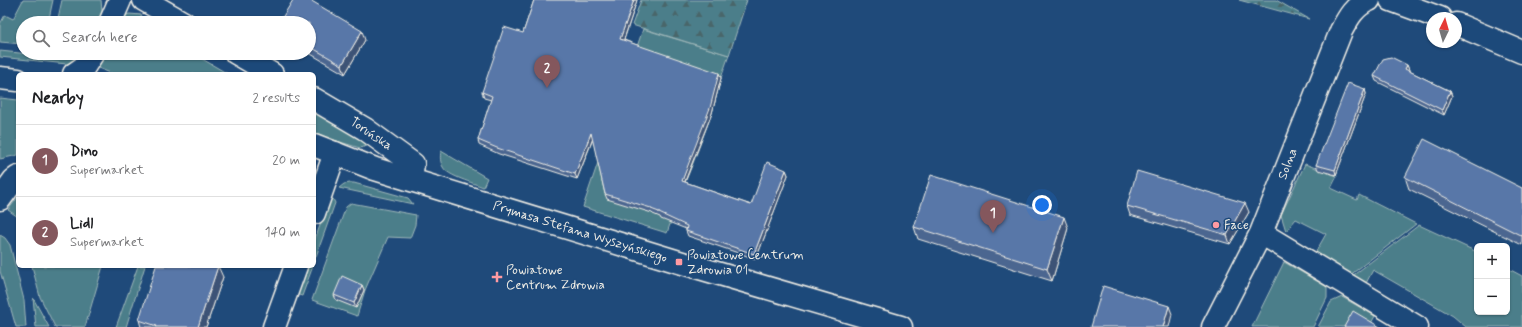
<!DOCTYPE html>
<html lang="en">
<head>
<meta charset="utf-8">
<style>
	:root { --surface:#fff; --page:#f2f2f2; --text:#202124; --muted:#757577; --line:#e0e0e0; --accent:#84575d }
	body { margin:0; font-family:Mynerve,sans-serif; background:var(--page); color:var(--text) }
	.controls { position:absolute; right:12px; bottom:12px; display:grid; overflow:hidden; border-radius:6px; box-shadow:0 1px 3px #0004 }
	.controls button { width:36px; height:36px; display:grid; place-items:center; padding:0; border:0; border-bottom:1px solid var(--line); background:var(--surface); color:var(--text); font:20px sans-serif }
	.compass { position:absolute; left:1426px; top:12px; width:36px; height:36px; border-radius:50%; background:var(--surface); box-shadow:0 1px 3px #0004; rotate:5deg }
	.you { position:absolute; left:1042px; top:205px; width:14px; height:14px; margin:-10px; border:3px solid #fff; border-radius:50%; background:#1a73e8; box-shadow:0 0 0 6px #1a73e833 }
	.badge { display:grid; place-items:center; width:26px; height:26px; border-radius:50%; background:var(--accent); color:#fff; font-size:13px; font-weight:700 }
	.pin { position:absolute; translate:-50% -33px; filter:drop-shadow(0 1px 2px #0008) }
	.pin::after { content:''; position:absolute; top:21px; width:14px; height:12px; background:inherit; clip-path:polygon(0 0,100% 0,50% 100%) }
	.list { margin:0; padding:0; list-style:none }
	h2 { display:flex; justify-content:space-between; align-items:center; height:52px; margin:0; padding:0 16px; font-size:17px }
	h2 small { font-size:13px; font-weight:400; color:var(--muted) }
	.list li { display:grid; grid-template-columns:26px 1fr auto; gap:12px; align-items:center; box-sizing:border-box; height:72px; padding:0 16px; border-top:1px solid var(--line) }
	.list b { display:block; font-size:15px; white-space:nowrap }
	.list p { margin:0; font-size:13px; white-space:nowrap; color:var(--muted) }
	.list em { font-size:13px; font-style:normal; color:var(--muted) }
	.icon { flex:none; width:22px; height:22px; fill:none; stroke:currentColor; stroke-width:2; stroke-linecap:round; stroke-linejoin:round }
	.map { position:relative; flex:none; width:1522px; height:327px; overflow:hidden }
	.search { position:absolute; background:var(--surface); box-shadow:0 1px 3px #0004; left:16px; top:16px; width:300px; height:44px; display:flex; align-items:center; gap:10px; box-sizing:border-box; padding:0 14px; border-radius:22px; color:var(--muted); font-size:15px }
	.panel { position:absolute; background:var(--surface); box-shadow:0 1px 3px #0004; left:16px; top:72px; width:300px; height:196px; border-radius:6px }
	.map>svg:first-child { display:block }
	.grass { fill:#4b7e8a; stroke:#a0b8b9 }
	.forest { fill:url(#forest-firs); stroke:#a0b8b9 }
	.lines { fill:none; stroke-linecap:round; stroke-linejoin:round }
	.street-casing { stroke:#f4f1e8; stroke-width:25 }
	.secondary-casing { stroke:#f4f1e8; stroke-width:25 }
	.street { stroke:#1f4a7a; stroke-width:22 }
	.secondary { stroke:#1f4a7a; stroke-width:22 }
	.wall { fill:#4c6690; stroke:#f4f1e8 }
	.shaded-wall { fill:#3e5376; stroke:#f4f1e8 }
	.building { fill:#5877a8; stroke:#f4f1e8 }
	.poi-dot { fill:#ff9aa2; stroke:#1f4a7a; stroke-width:1.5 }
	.labels { text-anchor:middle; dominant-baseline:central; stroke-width:3; stroke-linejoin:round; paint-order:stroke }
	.street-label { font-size:13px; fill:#f4f1e8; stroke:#1f4a7a }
	.poi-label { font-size:13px; fill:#f4f1e8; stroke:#1f4a7a; text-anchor:start }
</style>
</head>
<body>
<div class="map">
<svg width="1522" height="327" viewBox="0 0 1522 327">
	<defs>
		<pattern id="forest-firs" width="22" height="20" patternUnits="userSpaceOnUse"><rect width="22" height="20" fill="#4b7e8a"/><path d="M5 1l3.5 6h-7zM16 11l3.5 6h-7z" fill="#4a666b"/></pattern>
	</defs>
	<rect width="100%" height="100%" fill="#1f4a7a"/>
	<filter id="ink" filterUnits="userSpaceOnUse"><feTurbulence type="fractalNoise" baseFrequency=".025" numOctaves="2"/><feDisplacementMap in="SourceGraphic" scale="8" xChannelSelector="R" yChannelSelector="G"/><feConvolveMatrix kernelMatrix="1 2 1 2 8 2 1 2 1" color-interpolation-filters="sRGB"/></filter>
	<g filter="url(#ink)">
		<path class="grass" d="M 23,0 L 53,0 L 48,23 L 23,23 L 23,44 L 0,42 L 0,24 L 5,15 L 13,19 Z
			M 62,0 L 101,0 L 102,11 L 97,23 L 57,23 Z
			M 129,14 L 142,15 L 138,22 L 140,23 L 119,23 L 122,17 Z
			M 643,29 L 729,55 L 721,78 L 712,113 L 693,163 L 681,192 L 667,233 L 583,207 Z
			M 0,51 L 39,55 L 45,53 L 83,53 L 73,62 L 67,64 L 0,57 Z
			M 104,53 L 192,53 L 228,74 L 113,74 L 98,68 Z
			M 0,98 L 18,100 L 18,155 L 0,159 Z
			M 314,108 L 354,131 L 367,144 L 367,146 L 360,148 L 314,134 Z
			M 441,151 L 487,178 L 483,187 C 474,183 447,176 443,167 C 440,162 440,157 441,151 Z
			M 1305,164 L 1337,176 L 1331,188 L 1357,200 L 1359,195 L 1416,224 L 1349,276 L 1314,255 L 1326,234 L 1296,219 L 1286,231 L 1281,215 Z
			M 350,183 L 354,183 L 408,198 L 413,204 L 339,188 L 344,184 Z
			M 18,197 L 18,217 L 8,210 Z
			M 330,198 L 333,199 L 335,203 L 314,262 L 314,242 Z
			M 351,203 L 416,215 L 415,225 L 410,238 L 388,237 L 365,290 L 357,316 L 312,300 L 346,207 Z
			M 1419,225 L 1477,252 L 1477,312 L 1507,312 L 1507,268 L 1522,276 L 1522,327 L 1466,327 L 1453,316 L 1373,270 L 1365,285 L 1351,277 Z
			M 0,235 L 5,238 L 10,245 L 24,300 L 26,327 L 16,327 L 0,271 Z
			M 1284,262 L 1327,287 L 1327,298 L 1313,327 L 1252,327 Z
			M 32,266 L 103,266 L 85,327 L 55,327 L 40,297 Z
			M 138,266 L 145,266 L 126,327 L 116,327 Z
			M 306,266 L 313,266 L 302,296 L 296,294 Z
			M 1342,297 L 1375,316 L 1369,327 L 1318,327 L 1331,302 Z
			M 33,298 L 49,327 L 36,327 Z"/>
		<path class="forest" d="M 641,0 L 747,0 L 729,55 L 632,25 Z
			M 1239,0 L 1276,0 L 1309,19 Z"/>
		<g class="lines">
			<g class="street-casing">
				<path id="street" d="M 144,0 L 184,23
					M 1391,0 L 1440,18
					M 110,23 L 120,0
					M 1456,24 L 1522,52
					M 236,53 L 272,74
					M 74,74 L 84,67 L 93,53
					M 314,99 L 365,129 L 413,164 L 411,179
					M 314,213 L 335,153
					M 1261,233 L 1417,327
					M 274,327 L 296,266
					M 1213,327 L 1261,233 L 1341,31 C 1348,18 1354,6 1369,0"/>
			</g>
			<g class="secondary-casing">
				<path id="secondary" d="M 0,78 L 18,80
					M 314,145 L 375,169 L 679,262 L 901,327
					M 0,199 L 14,180 L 18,177"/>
			</g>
			<use href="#street" class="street"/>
			<use href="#secondary" class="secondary"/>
		</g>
		<path class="wall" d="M 534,0 L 637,0 L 624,40 L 721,78 L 712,113 L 685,182 L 751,205 L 786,170 L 788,175 L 756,259 L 688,236 L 686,231 L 686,229 L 661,219 L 660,217 L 653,214 L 652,213 L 607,199 L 605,194 L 593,139 L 577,179 L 499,154 L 479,145 L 478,140 L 491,100 L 484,98 L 482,92 L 523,33 Z
			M 309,23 L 365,40 L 345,74 L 309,53 Z
			M 1407,65 L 1409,70 L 1409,71 L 1450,91 L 1452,96 L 1444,115 L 1376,81 L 1374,76 Z
			M 1365,89 L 1366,94 L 1336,175 L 1318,170 L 1316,165 Z
			M 1405,177 L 1522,188 L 1522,245 L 1409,189 Z
			M 1127,206 L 1249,212 L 1230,244 L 1130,215 Z
			M 914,227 L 1068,228 L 1052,281 L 918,239 Z
			M 223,277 L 206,327 L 141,327 L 139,320 Z
			M 362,285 L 364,290 L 356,308 L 336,300 L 334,295 Z"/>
		<path class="shaded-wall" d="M 634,0 L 637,0 L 622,45 L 620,39 Z
			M 362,31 L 365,40 L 345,74 L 342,65 Z
			M 1407,65 L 1409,70 L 1407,74 L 1405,69 Z
			M 719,73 L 721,78 L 712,113 L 683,186 L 682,181 Z
			M 1365,89 L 1366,94 L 1336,175 L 1335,170 Z
			M 1450,91 L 1452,96 L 1444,115 L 1442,110 Z
			M 591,133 L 593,138 L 577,179 L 575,174 Z
			M 786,170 L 788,175 L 756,259 L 754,254 Z
			M 1245,203 L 1249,212 L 1230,244 L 1227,235 Z
			M 1064,217 L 1068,228 L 1052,281 L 1047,269 Z
			M 218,266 L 223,277 L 206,327 L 198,327 Z
			M 362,285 L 364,290 L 356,308 L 354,303 Z
			M 1169,306 L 1172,314 L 1169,327 L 1163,327 Z"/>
		<path class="building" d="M 293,0 L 310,0 L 362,31 L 342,65 L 309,46 L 309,23 L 279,23 Z
			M 534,0 L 634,0 L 620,39 L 719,73 L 710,108 L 682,181 L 751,205 L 767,162 L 786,170 L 754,254 L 686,231 L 687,226 L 659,213 L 659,212 L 651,209 L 651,208 L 605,194 L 591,133 L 575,174 L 497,148 L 478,140 L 492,96 L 482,92 L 504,27 L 523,33 Z
			M 1391,57 L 1407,65 L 1405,69 L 1450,91 L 1442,110 L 1374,76 L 1383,59 Z
			M 1348,83 L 1365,89 L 1335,170 L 1316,165 Z
			M 1424,139 L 1522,188 L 1522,236 L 1405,177 Z
			M 1137,171 L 1245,203 L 1227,235 L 1127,206 Z
			M 931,175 L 1064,217 L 1047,269 L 914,227 Z
			M 156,266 L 218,266 L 198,327 L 156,327 L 157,326 L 139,320 Z
			M 342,276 L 362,285 L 354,303 L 334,295 Z
			M 1103,286 L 1169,306 L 1163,327 L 1091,327 Z
			M 1353,311 L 1380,327 L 1344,327 Z"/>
	</g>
	<g class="poi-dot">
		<circle cx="1216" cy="225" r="4"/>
		<rect x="675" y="258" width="8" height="8" rx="2"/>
		<path d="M495 271h4v4h4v4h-4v4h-4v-4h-4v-4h4z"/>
	</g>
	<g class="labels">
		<g class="street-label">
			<text transform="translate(371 134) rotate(34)">Toruńska</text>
			<text transform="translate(1288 164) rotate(-69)">Solna</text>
			<text transform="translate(580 232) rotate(17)">Prymasa Stefana Wyszyńskiego</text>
		</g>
		<g class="poi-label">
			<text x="1224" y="225">Face</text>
			<text x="687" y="255">Powiatowe Centrum<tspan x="687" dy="15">Zdrowia 01</tspan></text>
			<text x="506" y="270">Powiatowe<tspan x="506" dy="15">Centrum Zdrowia</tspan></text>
		</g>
	</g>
</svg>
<div class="controls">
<button>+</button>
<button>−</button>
</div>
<svg class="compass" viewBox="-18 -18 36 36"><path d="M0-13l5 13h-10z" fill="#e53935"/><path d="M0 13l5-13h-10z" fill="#757577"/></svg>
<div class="you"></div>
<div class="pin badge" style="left:993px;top:233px">1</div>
<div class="pin badge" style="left:547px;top:88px">2</div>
<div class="search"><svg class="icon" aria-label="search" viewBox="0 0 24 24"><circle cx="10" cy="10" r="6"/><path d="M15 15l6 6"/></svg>Search here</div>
<section class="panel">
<h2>Nearby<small>2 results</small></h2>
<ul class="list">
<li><span class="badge">1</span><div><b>Dino</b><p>Supermarket</p></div><em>20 m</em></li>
<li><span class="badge">2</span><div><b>Lidl</b><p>Supermarket</p></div><em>140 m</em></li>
</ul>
</section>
</div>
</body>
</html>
